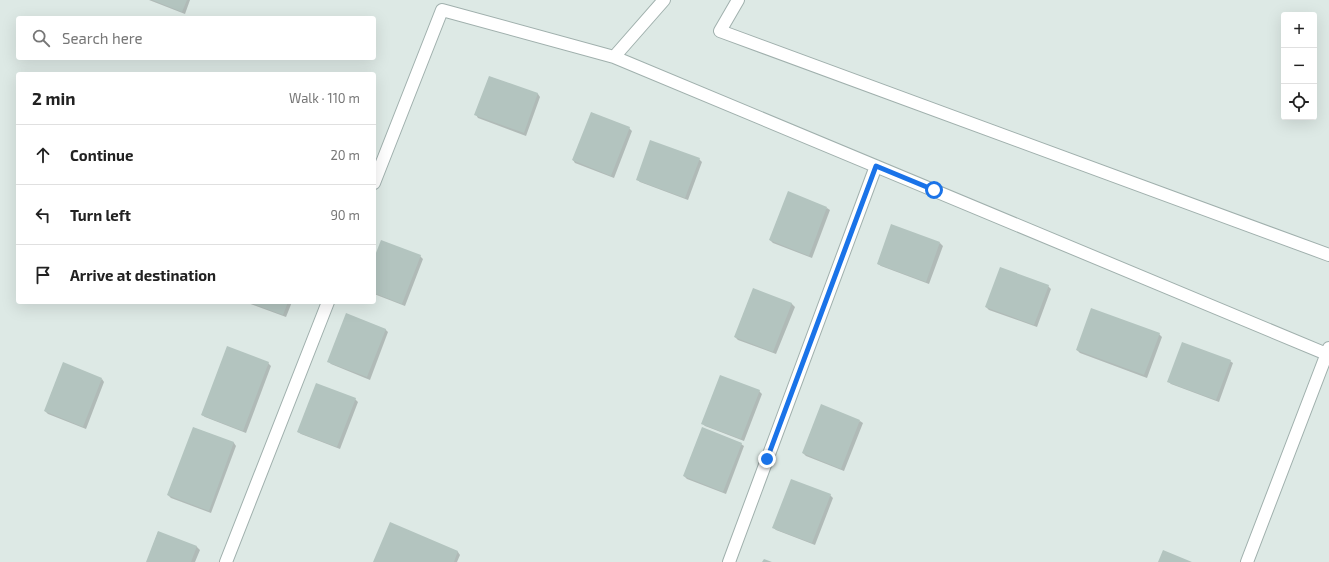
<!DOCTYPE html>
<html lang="en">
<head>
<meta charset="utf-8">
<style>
	:root { --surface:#fff; --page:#f2f2f2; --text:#222; --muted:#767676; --line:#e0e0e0 }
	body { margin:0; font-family:"Exo 2",sans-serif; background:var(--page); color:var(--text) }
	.controls { position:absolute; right:12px; top:12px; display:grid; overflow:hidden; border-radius:4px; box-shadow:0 4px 16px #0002 }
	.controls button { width:36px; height:36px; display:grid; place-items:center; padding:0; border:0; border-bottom:1px solid var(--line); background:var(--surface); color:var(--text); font:20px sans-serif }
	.stop { position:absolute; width:12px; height:12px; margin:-9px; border:3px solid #1a73e8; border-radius:50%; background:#fff }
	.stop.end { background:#1a73e8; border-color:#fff; box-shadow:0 1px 4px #0008 }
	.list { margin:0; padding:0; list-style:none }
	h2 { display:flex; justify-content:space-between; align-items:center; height:52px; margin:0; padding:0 16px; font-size:17px }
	h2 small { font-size:13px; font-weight:400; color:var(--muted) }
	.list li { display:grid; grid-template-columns:26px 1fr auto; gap:12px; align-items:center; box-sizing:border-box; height:60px; padding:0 16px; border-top:1px solid var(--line) }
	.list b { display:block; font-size:15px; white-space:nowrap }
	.list em { font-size:13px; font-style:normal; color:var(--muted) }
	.icon { flex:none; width:22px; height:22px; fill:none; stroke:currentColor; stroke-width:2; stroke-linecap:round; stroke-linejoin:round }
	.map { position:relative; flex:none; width:1329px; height:562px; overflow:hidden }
	.search { position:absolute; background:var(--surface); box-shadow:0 4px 16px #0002; left:16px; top:16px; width:360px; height:44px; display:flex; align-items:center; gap:10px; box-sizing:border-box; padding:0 14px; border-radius:4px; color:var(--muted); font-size:15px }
	.panel { position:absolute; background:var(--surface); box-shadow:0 4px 16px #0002; left:16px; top:72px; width:360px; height:232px; border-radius:4px }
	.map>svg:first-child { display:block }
	.shadow { fill:#0003 }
	.building { fill:#b3c4bf }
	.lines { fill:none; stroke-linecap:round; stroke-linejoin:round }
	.minor-casing { stroke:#a0b0ad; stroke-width:14 }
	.minor { stroke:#fff; stroke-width:12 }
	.route { stroke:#1a73e8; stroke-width:5 }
</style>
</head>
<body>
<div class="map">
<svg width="1329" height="562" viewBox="0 0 1329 562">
	<rect width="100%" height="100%" fill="#dde9e5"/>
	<path class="shadow" d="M 149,0 L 190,0 L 185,14 Z
		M 490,77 L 538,94 L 540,97 L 526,136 L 478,118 L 476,115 Z
		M 629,128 L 632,131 L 614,178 L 575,163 L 573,160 Z
		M 699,159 L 702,162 L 688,200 L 640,182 L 637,179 Z
		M 827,208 L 830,210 L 812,258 L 773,243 L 770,240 Z
		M 940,243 L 943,246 L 929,284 L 881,266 L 878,264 Z
		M 420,256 L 423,259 L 405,306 L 374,294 L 374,261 Z
		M 1048,286 L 1051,289 L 1037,327 L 989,310 L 986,307 Z
		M 753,290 L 792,304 L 795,307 L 776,354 L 738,340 L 735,337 Z
		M 245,302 L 292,302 L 286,317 Z
		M 385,329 L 388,332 L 370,380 L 331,364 L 329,362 Z
		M 1159,334 L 1162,337 L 1147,378 L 1080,353 L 1077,350 Z
		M 1230,361 L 1233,363 L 1219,402 L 1171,384 L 1168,381 Z
		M 268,363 L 271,366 L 246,433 L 205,417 L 202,415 Z
		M 102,379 L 104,382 L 86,429 L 48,414 L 45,411 Z
		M 759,391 L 762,394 L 744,441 L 705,426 L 703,424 Z
		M 355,399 L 358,402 L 340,449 L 301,434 L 298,432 Z
		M 860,421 L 863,423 L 844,471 L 806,456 L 803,453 Z
		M 194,428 L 234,443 L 236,446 L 211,513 L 171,498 L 168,495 Z
		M 741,444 L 744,446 L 726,494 L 687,479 L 684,476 Z
		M 830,495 L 833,498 L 815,545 L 776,530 L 773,527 Z
		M 390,524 L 458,552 L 460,555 L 457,562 L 374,562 Z
		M 158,532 L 197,547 L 200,550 L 195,562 L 147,562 Z"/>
	<path class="building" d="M 152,0 L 187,0 L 182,12 Z
		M 489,76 L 538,93 L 524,133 L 474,115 Z
		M 591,112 L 630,127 L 611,176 L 572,160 Z
		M 650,140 L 700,158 L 685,198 L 636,180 Z
		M 788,191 L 827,207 L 809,256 L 769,240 Z
		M 891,224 L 940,242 L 926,282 L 877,264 Z
		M 381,240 L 421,255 L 402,304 L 374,293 L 374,258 Z
		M 1000,267 L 1049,285 L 1034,325 L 985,307 Z
		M 753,288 L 792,303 L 773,352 L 734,337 Z
		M 248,302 L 288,302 L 283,315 Z
		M 1091,308 L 1160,333 L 1144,375 L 1076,350 Z
		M 346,313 L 386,329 L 367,377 L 327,362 Z
		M 1182,342 L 1231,360 L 1216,400 L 1167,382 Z
		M 227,346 L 269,362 L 243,431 L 201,415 Z
		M 63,362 L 102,378 L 83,427 L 44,411 Z
		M 720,375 L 760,390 L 741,439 L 701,424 Z
		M 316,383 L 356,398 L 337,447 L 297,432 Z
		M 821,404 L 860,420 L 841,469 L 802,453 Z
		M 193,427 L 234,442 L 209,511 L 167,495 Z
		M 702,427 L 742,443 L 723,492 L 683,476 Z
		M 791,479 L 831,494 L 812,543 L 772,528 Z
		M 390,522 L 458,551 L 454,562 L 373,562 Z
		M 158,531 L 197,546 L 191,562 L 146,562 Z
		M 1163,550 L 1192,562 L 1158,562 Z
		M 764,559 L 772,562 L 762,562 Z"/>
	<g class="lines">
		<g class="minor-casing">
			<path id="minor" d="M 738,0 L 720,31 L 1329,255
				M 614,57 L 664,0
				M 374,183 L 442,10 L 614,57 L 1329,355
				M 226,562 L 328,302
				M 729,562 L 876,166
				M 1247,562 L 1329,348"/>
		</g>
		<use href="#minor" class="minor"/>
	</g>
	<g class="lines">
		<path class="route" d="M 767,459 L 876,166 L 934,190"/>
	</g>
</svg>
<div class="controls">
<button>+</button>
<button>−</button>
<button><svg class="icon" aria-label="locate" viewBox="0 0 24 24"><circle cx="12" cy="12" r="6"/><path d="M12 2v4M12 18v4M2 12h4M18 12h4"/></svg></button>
</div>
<div class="stop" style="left:934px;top:190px"></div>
<div class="stop end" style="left:767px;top:459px"></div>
<div class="search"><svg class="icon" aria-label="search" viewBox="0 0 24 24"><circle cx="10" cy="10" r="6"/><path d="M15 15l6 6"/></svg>Search here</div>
<section class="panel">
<h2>2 min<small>Walk · 110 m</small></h2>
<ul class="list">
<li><svg class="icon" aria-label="ahead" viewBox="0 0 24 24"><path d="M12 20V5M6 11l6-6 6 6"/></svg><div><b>Continue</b></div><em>20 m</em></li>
<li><svg class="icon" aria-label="left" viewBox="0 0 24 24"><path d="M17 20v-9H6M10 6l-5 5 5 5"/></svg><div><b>Turn left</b></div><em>90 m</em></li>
<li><svg class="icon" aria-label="arrive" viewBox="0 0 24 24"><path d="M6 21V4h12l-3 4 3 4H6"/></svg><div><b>Arrive at destination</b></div></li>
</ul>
</section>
</div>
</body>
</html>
